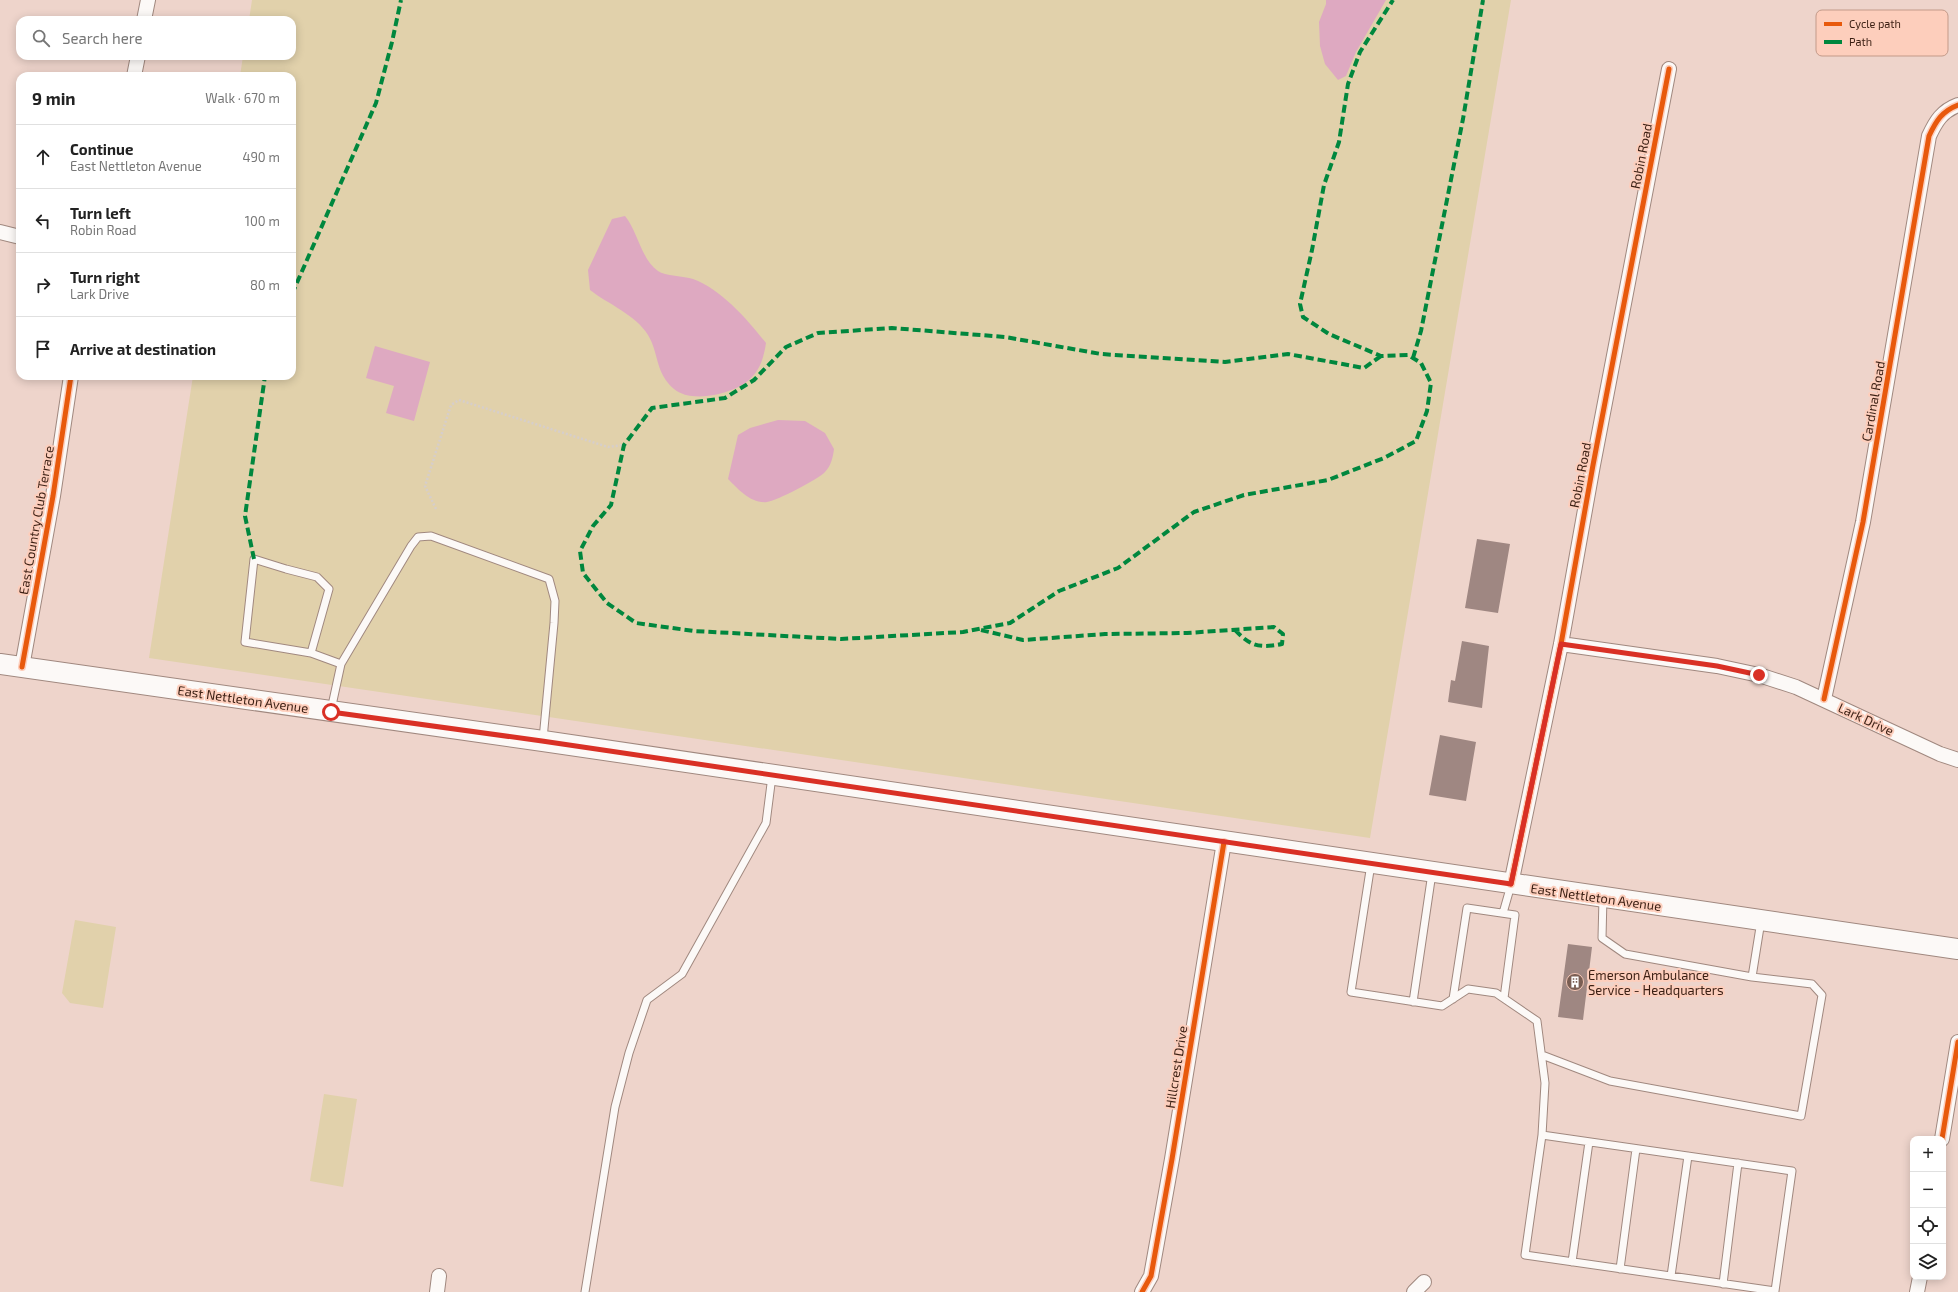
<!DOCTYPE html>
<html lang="en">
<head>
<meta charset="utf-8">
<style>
	:root { --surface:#fff; --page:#f6f6f6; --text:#222; --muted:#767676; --line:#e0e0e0 }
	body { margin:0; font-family:"Exo 2",sans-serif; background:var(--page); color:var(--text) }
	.controls { position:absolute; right:12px; bottom:12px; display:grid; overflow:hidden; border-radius:8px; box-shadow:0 2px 10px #0003 }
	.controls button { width:36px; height:36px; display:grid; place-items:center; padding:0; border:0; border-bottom:1px solid var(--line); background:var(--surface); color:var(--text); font:20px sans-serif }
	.stop { position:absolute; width:12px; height:12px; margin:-9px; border:3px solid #d93025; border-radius:50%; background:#fff }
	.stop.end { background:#d93025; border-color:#fff; box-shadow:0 1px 4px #0008 }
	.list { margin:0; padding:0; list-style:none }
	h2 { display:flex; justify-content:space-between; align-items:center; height:52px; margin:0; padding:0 16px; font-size:17px }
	h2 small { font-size:13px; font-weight:400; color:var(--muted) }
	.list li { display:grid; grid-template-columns:26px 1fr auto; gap:12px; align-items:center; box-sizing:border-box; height:64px; padding:0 16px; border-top:1px solid var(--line) }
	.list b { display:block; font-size:15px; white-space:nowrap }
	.list p { margin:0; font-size:13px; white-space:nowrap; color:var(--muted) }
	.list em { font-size:13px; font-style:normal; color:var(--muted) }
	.icon { flex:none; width:22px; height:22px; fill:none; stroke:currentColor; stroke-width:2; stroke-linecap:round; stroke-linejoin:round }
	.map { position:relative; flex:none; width:1958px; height:1292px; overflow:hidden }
	.search { position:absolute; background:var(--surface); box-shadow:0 2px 10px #0003; left:16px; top:16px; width:280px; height:44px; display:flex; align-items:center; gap:10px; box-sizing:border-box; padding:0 14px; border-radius:12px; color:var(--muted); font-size:15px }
	.panel { position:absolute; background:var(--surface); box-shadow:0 2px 10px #0003; left:16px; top:72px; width:280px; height:308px; border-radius:12px }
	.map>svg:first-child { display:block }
	.green { fill:#e1d1ab }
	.water { fill:#dea9c1 }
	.building { fill:#9f8782 }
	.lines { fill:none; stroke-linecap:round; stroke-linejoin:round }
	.lane-casing { stroke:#a0887f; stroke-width:9 }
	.street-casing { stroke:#a0887f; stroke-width:16 }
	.secondary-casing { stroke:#a0887f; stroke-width:22 }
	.path { stroke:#d6cecb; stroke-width:2.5; stroke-dasharray:2 2; stroke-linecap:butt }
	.lane { stroke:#fcf9f7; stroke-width:7 }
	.street { stroke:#fcf9f7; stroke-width:14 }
	.secondary { stroke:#fcf9f7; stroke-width:20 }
	.quiet { stroke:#00873e; stroke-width:4; stroke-dasharray:8 4; stroke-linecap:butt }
	.cycleway-casing { stroke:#fdcebc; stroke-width:8 }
	.cycleway { stroke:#e8590c; stroke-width:5 }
	.route { stroke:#d93025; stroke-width:5 }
	.labels { text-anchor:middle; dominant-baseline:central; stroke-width:4; stroke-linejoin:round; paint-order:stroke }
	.street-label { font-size:13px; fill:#3b1f13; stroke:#fdcebc }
	.poi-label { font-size:13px; fill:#3b1f13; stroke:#fdcebc; text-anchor:start }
	.key { fill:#fdcebc; stroke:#c39a89; stroke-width:1 }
	.key-label { font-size:11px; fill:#3b1f13 }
</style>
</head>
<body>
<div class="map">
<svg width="1958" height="1292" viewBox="0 0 1958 1292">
	<rect width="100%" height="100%" fill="#eed4cb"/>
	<path class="green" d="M 252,0 L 1511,0 L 1370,838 L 149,658 L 193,376 L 292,376 L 292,76 L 240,76 L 243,56 L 292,56 L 292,20 L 249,20 Z
		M 75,920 L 116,927 L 103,1008 L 70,1003 L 62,993 Z
		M 324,1094 L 357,1099 L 343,1187 L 310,1181 Z"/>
	<path class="water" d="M 1326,0 L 1386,0 L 1356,52 L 1346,76 L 1338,80 L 1325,64 L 1320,46 L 1319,22 L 1326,4 Z
		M 625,216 C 638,232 641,259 658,271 C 665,276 684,276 693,279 C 721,289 748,320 766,343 C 764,356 761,368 751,378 C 736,394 691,404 674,389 C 655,373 659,353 648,335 C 636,315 608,304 590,290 L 588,270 L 612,219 Z
		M 375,346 L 430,362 L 414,421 L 386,413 L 394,386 L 366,378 Z
		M 778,420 L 805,421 L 825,433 L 834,449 C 833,457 831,466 825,472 C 819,479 776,501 767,502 C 751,504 738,489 728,479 L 738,435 L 750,428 Z"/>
	<path class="building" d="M 1477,539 L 1510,544 L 1498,613 L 1465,608 Z
		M 1462,641 L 1489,646 L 1482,708 L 1448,702 L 1451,680 L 1455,681 Z
		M 1440,735 L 1476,742 L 1466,801 L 1429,795 Z
		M 1568,944 L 1592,947 L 1583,1020 L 1558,1017 Z"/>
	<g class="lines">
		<g class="lane-casing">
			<path id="lane" d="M 311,653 L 329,589 L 317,577 L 286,569 L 254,559 L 245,642 L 311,653 L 341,664
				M 331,710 L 341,664 L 411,546 L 418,537 L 431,536 L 549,579 L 555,601 L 554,623 L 543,739
				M 1371,864 L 1351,992 L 1442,1006 L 1468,989 L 1496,993 L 1537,1021 L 1545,1083 L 1542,1135 L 1525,1255 L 1775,1291 L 1792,1171 L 1542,1135
				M 1603,897 L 1602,938 L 1625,954 L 1752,977
				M 1503,913 L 1511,885
				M 1453,999 L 1467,908 L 1515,915 L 1504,998
				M 1413,1002 L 1432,873
				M 1542,1055 L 1610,1081 L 1801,1116 L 1822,995 L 1812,984 L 1752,977 L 1761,921
				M 1572,1262 L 1589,1142
				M 1620,1269 L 1636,1149
				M 1671,1276 L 1688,1156
				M 1723,1284 L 1738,1163
				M 585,1292 L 615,1107 L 629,1053 L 647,1000 L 682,974 L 766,823 L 772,776"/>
		</g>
		<g class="street-casing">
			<path id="street" d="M 144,20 L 148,0
				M 134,76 L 138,56
				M 0,232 L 20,237
				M 1561,644 L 1717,666 L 1759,675 L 1796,687 L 1940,754 L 1958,760
				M 22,667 L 53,496 L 71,376
				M 1824,699 L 1863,522 L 1929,136 C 1936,121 1942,111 1958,105
				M 1511,884 L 1561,644 L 1593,465 L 1669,69
				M 1942,1139 L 1958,1042
				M 437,1292 L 439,1276
				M 1142,1292 L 1151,1276 L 1172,1159 L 1224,842
				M 1414,1292 L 1424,1282
				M 1917,1292 L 1920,1277"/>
		</g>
		<g class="secondary-casing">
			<path id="secondary" d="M 0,664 L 543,741 L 1958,949"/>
		</g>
		<path class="path" d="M 436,509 L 425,486 L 451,405 L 459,400 L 608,447 L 624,445"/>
		<use href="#lane" class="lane"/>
		<use href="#street" class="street"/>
		<use href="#secondary" class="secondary"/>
		<path class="quiet" d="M 292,294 L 376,103 L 392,42 L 401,0
			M 1381,356 L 1364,368 L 1288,354 L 1225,362 L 1101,354 L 1005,337 L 892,328 L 818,333 L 786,347 L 754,380 L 725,398 L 652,408 L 624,445 L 611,505 L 593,526 L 580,551 L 583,573 L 607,603 L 636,623 L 694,631 L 841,639 L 963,632 L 1010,623 L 1059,591 L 1118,568 L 1194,512 L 1244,495 L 1328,480 L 1384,458 L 1416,441 L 1427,411 L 1431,383 L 1421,363 L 1408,355 L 1381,356 L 1329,334 L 1303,317 L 1300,304 L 1312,250 L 1324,185 L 1339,142 L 1348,84 L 1360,52 L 1393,0
			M 1413,358 L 1421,331 L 1463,119 L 1483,0
			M 254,559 L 245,516 L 265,376
			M 981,630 L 1023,640 L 1105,634 L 1187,633 L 1274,627 L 1283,634 L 1282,644 C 1260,648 1251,647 1235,630"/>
		<g class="cycleway-casing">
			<path id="cycleway" d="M 22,667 L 53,496 L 71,376
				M 1824,699 L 1863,522 L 1929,136 C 1936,121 1942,111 1958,105
				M 1511,884 L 1561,644 L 1593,465 L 1669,69
				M 1942,1139 L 1958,1042
				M 1142,1292 L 1151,1276 L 1172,1159 L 1224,842"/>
		</g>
		<use href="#cycleway" class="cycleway"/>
	</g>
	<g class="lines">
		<path class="route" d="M 331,712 L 542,741 L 1511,884 L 1561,644 L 1717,666 L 1759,675"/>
	</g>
	<defs>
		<g id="building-disc" transform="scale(0.9)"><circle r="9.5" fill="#7a5e53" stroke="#fdcebc"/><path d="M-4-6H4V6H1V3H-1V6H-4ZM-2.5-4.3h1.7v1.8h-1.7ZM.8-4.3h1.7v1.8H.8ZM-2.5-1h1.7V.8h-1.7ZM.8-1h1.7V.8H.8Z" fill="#fff"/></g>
	</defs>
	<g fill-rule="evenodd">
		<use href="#building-disc" x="1575" y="982"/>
	</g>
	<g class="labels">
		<g class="street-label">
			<text transform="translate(1641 156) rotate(-79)">Robin Road</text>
			<text transform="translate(1873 401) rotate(-80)">Cardinal Road</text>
			<text transform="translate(1580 475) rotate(-79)">Robin Road</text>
			<text transform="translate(36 520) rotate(-80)">East Country Club Terrace</text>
			<text transform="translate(243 699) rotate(8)">East Nettleton Avenue</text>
			<text transform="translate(1866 719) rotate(25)">Lark Drive</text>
			<text transform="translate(1596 897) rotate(8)">East Nettleton Avenue</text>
			<text transform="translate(1176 1067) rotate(-81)">Hillcrest Drive</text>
		</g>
		<g class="poi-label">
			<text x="1588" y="975">Emerson Ambulance<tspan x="1588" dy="15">Service - Headquarters</tspan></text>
		</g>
	</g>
	<rect x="1816" y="10" width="132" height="46" rx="6" class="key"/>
	<rect x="1824" y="22" width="18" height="4" fill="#e8590c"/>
	<rect x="1824" y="40" width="18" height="4" fill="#00873e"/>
	<g class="key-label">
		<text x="1849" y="28">Cycle path</text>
		<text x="1849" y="46">Path</text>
	</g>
</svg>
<div class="controls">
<button>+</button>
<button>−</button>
<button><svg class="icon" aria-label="locate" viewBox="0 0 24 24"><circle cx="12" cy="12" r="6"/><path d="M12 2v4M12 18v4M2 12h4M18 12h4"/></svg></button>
<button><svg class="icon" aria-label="layers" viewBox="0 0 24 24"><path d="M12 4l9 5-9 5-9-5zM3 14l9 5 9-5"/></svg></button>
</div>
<div class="stop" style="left:331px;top:712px"></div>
<div class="stop end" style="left:1759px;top:675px"></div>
<div class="search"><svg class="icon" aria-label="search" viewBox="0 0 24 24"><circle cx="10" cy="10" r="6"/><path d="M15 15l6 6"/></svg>Search here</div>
<section class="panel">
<h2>9 min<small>Walk · 670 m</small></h2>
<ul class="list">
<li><svg class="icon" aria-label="ahead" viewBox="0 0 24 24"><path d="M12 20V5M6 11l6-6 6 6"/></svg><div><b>Continue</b><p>East Nettleton Avenue</p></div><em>490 m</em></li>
<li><svg class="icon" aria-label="left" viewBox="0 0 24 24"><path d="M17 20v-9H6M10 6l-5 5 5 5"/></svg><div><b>Turn left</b><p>Robin Road</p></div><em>100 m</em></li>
<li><svg class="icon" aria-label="right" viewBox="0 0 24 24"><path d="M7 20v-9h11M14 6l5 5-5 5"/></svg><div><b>Turn right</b><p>Lark Drive</p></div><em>80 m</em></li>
<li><svg class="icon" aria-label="arrive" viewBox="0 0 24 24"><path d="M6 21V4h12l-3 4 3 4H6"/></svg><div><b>Arrive at destination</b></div></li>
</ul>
</section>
</div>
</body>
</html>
